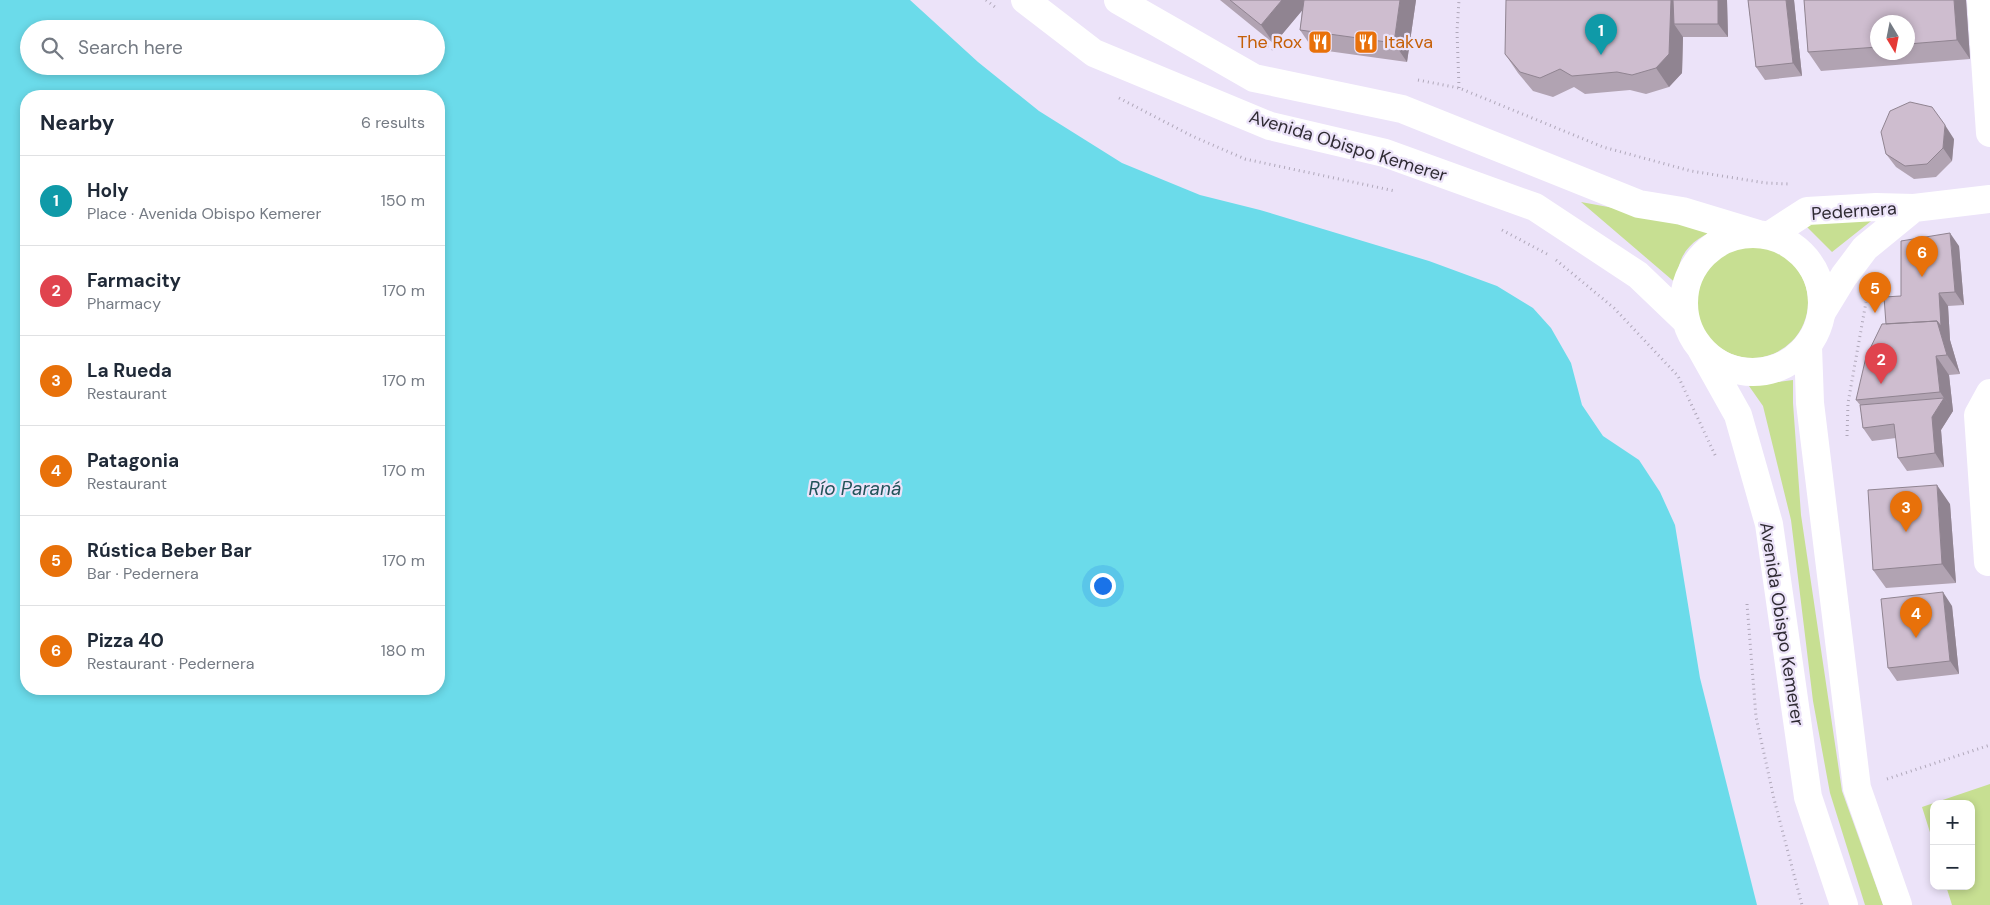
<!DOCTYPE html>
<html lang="en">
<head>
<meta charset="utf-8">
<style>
	:root { --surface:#fff; --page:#f2f2f3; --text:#1f2937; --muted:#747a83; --line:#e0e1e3; --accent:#d93025 }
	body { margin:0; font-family:"DM Sans",sans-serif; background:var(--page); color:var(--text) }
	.controls { position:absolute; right:15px; bottom:15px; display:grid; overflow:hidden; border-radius:10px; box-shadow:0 2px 8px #0003 }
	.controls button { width:45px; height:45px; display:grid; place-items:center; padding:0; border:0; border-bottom:1px solid var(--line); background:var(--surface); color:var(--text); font:25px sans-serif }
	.compass { position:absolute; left:1870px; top:15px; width:45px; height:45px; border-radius:50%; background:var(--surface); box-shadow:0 2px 8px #0003; rotate:170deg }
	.you { position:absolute; left:1102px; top:585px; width:18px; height:18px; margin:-12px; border:4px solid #fff; border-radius:50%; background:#1a73e8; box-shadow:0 0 0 8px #1a73e833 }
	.badge { display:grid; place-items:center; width:32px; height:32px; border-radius:50%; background:var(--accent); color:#fff; font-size:16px; font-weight:700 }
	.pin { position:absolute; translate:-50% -41px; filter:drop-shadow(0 1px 2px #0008) }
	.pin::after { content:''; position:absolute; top:26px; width:18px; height:15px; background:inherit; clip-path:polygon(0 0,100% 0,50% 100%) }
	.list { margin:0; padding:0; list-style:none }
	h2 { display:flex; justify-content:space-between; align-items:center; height:65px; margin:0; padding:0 20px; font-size:21px }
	h2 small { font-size:16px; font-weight:400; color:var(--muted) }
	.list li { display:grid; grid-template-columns:32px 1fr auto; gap:15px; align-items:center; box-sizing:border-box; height:90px; padding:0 20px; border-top:1px solid var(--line) }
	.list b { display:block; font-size:19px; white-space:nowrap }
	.list p { margin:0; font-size:16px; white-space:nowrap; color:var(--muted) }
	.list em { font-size:16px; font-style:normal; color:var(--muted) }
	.icon { flex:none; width:28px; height:28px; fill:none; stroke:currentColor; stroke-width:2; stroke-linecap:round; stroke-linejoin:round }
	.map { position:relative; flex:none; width:1990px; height:905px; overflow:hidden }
	.search { position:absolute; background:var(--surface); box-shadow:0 2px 8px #0003; left:20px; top:20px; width:425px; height:55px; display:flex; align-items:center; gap:12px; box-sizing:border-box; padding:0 18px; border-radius:28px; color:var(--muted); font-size:19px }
	.panel { position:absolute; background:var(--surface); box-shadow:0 2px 8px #0003; left:20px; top:90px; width:425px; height:605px; border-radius:20px }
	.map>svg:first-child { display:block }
	.green { fill:#c7df92 }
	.water { fill:#6bdbea; fill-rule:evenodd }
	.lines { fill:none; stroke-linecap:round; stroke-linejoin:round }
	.path { stroke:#b0a8ba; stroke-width:3; stroke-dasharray:1 4; stroke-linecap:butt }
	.minor { stroke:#fff; stroke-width:28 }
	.major { stroke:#fff; stroke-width:28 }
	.wall { fill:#b1a3b2; fill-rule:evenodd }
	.shaded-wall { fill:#908491 }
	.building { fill:#cebdcf; stroke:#908491 }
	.labels { text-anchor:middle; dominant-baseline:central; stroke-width:4.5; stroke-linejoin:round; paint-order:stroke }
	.food-label { font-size:18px; fill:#c56008; stroke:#ece3f9; text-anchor:end }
	.street-label { font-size:18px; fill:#2f2b33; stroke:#ece3f9 }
	.water-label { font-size:19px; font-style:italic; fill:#215359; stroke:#ece3f9 }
</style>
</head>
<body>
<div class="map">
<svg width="1990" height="905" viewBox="0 0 1990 905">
	<rect width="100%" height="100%" fill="#ece3f9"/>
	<path class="green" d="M 1581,202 L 1722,228 C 1694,237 1675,253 1678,285 Z
		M 1880,214 L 1832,252 L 1805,225 Z
		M1696 302a56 56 0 1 1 112 0a56 56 0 1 1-112 0Z
		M 1793,380 L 1793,403 L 1801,515 L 1842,791 L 1883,905 L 1865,905 L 1830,793 L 1813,701 L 1791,520 L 1763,406 L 1749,386 Z
		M 1990,784 L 1990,905 L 1952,905 L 1946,886 L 1971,886 L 1971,804 L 1934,804 L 1934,845 L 1922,807 Z"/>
	<path class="water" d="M 0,0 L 910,0 L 978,62 L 1039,111 L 1122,163 L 1200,195 L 1260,210 L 1429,261 L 1497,286 L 1533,308 L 1551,328 L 1571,363 L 1582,405 L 1603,436 L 1639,460 L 1660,492 L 1675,525 L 1700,678 L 1757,905 L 0,905 ZM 29,29 L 436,29 L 436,66 L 29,66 ZM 26,96 L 439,96 L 439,689 L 26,689 Z"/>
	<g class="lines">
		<path class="path" d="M 986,0 L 995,7
			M 1254,40 L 1275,50
			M 1418,80 L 1459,88 L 1603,147 L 1691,171 L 1766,183 L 1790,184
			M 1459,88 L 1457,31 L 1459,0
			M 1119,98 L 1192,136 L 1245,159 L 1395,191
			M 1502,230 L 1547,254
			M 1556,260 L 1614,308 L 1678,376 L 1716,457
			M 1847,436 L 1848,403 L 1866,302
			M 1747,604 L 1756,717 L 1774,799 L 1802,905
			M 1887,779 L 1990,745"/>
		<path class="minor" d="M 1981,0 L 1990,133
			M 1770,235 L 1807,211 L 1876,207 L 1914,208 L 1990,199
			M 1822,312 L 1844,276 L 1865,248 L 1914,208
			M 1988,562 L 1978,415 L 1990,393"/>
		<path class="major" d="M 1025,0 L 1094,53 L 1270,126 L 1385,153 L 1535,207 L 1638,275 L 1686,321
			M 1118,0 L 1254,78 L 1402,109 L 1639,204 L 1682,211 L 1758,234
			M1684 303a69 69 0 1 1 138 0a69 69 0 1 1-138 0Z
			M 1808,346 L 1810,403 L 1857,788 L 1898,905
			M 1701,349 L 1738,415 L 1769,524 L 1808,797 L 1844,905"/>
	</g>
	<path class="wall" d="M 1220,0 L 1416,0 L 1407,62 L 1313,49 L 1300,30 L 1302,10 L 1274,44 Z
		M 1727,0 L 1728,37 L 1683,37 L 1682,73 L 1669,87 L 1646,94 L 1630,90 L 1585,94 L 1574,87 L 1553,97 L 1533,91 L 1518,73 L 1505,54 Z
		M 1748,0 L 1794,0 L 1802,76 L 1765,80 L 1756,67 Z
		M 1804,0 L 1966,0 L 1970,59 L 1821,71 L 1808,52 ZM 1878,22 L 1908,22 L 1908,52 L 1878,52 Z
		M 1954,139 L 1952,161 L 1936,177 L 1914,179 L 1896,167 L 1886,154 Z
		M 1959,246 L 1964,305 L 1948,306 L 1950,340 L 1960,374 L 1949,375 L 1953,411 L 1941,430 L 1944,467 L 1907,471 L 1898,458 L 1896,438 L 1872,441 L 1863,428 L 1860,405 L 1856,400 L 1886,324 L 1901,296 Z
		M 1950,504 L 1956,583 L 1886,588 L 1873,570 Z
		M 1952,606 L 1959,674 L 1897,681 L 1888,668 Z"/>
	<path class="shaded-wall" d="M 1282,0 L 1311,0 L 1274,44 L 1261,25 Z
		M 1400,0 L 1416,0 L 1407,62 L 1394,43 Z
		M 1671,0 L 1683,0 L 1674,24 L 1683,37 L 1682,73 L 1669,87 L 1656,68 Z
		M 1718,0 L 1727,0 L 1728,37 L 1718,24 Z
		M 1786,0 L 1794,0 L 1802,76 L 1793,63 Z
		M 1954,0 L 1966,0 L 1970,59 L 1957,40 Z
		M 1945,125 L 1954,139 L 1952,161 L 1943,148 Z
		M 1950,233 L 1959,246 L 1964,305 L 1955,292 Z
		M 1939,293 L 1948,306 L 1950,340 L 1960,374 L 1947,355 L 1937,321 Z
		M 1936,356 L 1949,375 L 1953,411 L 1940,392 Z
		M 1944,398 L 1953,411 L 1941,430 L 1944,467 L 1935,453 L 1932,417 Z
		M 1937,485 L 1950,504 L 1956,583 L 1942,564 Z
		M 1943,592 L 1952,606 L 1959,674 L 1950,661 Z"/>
	<path class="building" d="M 1230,0 L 1282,0 L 1261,25 Z
		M 1304,0 L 1400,0 L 1394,43 L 1300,30 Z
		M 1506,0 L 1671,0 L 1669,54 L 1656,68 L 1632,75 L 1617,72 L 1572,76 L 1560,69 L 1540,78 L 1520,72 L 1505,54 Z
		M 1673,0 L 1718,0 L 1718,24 L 1674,24 Z
		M 1748,0 L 1786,0 L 1793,63 L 1756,67 Z
		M 1804,0 L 1954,0 L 1957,40 L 1908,44 L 1908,22 L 1878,22 L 1878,47 L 1808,52 Z
		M 1910,102 L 1932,107 L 1945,125 L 1943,148 L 1927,164 L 1905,166 L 1886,154 L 1881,132 L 1890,111 Z
		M 1950,233 L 1955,292 L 1939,293 L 1941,326 L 1937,321 L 1886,324 L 1884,297 L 1901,296 L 1901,241 Z
		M 1937,321 L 1947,355 L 1936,356 L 1940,392 L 1856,400 L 1866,357 L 1882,324 Z
		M 1944,398 L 1932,417 L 1935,453 L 1898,458 L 1894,424 L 1863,428 L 1860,405 Z
		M 1937,485 L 1942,564 L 1873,570 L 1868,490 Z
		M 1943,592 L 1950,661 L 1888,668 L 1881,599 Z"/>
	<defs>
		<g id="restaurant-square" transform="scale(1.25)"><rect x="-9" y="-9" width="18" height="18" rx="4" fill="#e8710a" stroke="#ece3f9"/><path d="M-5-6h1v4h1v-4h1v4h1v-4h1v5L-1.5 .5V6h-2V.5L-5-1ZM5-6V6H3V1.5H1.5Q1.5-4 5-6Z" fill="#fff"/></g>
	</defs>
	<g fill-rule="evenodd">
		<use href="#restaurant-square" x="1320" y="42"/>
		<use href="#restaurant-square" x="1366" y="42"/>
	</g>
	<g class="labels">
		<g class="food-label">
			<text x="1302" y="42">The Rox</text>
			<text x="1384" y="42" text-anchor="start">Itakva</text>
		</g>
		<g class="street-label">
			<text transform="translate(1348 146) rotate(17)">Avenida Obispo Kemerer</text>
			<text transform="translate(1854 211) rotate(-4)">Pedernera</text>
			<text transform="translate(1782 624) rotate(81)">Avenida Obispo Kemerer</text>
		</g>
		<g class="water-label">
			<text x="855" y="488">Río Paraná</text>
		</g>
	</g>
</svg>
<div class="controls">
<button>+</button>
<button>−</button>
</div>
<svg class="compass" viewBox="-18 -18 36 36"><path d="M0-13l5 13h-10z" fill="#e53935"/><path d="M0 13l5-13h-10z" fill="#747a83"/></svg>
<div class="you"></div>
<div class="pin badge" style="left:1601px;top:55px;background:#0f9aa8">1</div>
<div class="pin badge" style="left:1881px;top:384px;background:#e0444e">2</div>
<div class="pin badge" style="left:1906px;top:532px;background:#e8710a">3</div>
<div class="pin badge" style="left:1916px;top:638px;background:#e8710a">4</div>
<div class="pin badge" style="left:1875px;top:313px;background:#e8710a">5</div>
<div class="pin badge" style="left:1922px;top:277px;background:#e8710a">6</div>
<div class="search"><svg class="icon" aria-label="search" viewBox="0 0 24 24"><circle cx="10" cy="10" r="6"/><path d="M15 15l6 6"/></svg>Search here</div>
<section class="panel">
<h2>Nearby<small>6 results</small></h2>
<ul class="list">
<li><span class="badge" style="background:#0f9aa8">1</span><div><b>Holy</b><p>Place · Avenida Obispo Kemerer</p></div><em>150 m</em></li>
<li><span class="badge" style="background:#e0444e">2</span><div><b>Farmacity</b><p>Pharmacy</p></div><em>170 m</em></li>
<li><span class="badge" style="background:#e8710a">3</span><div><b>La Rueda</b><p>Restaurant</p></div><em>170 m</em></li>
<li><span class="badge" style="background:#e8710a">4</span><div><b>Patagonia</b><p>Restaurant</p></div><em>170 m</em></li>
<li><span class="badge" style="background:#e8710a">5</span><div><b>Rústica Beber Bar</b><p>Bar · Pedernera</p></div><em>170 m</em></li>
<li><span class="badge" style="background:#e8710a">6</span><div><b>Pizza 40</b><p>Restaurant · Pedernera</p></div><em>180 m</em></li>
</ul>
</section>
</div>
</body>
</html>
